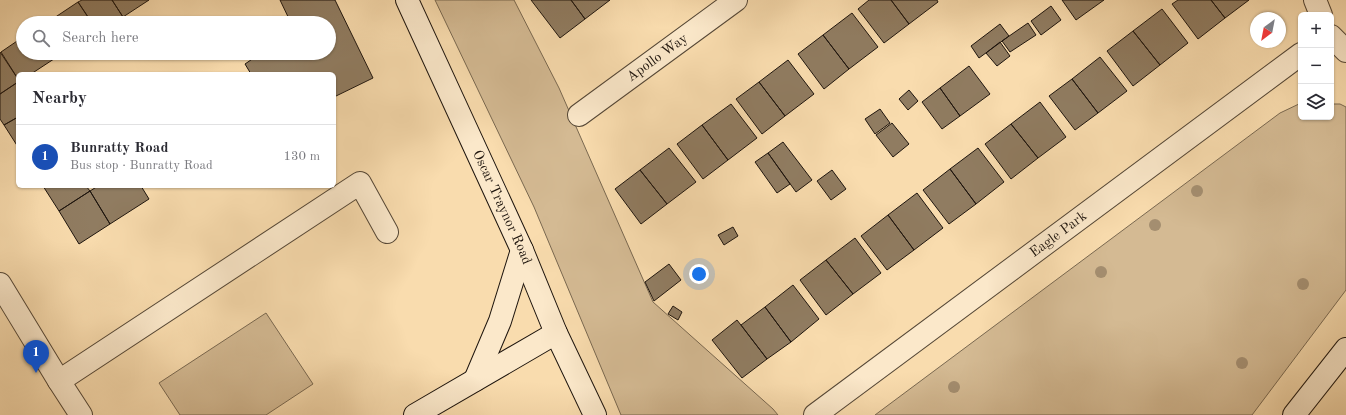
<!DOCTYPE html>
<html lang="en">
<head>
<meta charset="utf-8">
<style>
	:root { --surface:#fff; --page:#f2f2f3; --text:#2b2b33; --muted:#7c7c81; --line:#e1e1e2; --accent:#d93025 }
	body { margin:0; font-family:"Old Standard TT",serif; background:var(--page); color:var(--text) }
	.controls { position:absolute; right:12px; top:12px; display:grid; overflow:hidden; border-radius:6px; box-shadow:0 1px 3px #0004 }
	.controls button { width:36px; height:36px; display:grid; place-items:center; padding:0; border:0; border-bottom:1px solid var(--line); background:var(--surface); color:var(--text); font:20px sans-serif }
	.compass { position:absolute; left:1250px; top:12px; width:36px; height:36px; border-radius:50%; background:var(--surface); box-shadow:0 1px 3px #0004; rotate:212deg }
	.you { position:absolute; left:699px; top:274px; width:14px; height:14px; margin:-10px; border:3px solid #fff; border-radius:50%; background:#1a73e8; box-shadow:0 0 0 6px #1a73e833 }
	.badge { display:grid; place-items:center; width:26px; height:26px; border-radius:50%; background:var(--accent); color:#fff; font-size:13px; font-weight:700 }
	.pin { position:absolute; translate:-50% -33px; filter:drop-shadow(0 1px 2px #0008) }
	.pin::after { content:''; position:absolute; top:21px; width:14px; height:12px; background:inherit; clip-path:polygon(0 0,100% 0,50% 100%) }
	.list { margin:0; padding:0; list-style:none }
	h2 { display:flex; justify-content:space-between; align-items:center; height:52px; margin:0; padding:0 16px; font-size:17px }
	h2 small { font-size:13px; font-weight:400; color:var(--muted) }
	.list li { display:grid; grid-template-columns:26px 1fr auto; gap:12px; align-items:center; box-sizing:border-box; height:64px; padding:0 16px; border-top:1px solid var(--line) }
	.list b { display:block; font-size:15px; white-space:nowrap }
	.list p { margin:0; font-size:13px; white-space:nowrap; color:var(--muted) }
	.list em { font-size:13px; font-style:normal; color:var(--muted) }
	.icon { flex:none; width:22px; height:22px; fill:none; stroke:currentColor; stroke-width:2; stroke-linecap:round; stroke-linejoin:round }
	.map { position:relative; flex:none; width:1346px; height:415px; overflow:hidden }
	.search { position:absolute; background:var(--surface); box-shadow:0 1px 3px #0004; left:16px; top:16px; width:320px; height:44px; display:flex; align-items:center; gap:10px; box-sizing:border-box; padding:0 14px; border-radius:22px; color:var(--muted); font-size:15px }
	.panel { position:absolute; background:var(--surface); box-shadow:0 1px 3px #0004; left:16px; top:72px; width:320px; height:116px; border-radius:6px }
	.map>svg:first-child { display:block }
	.green { fill:#d4ba93; stroke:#796850 }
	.building { fill:#907c61; stroke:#1e150e }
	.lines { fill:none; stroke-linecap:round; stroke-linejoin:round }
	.street-casing { stroke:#554736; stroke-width:24 }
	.secondary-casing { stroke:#1e150e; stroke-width:24 }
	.street { stroke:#fbe8ca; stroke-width:22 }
	.secondary { stroke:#fbe8ca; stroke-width:22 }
	.tree { fill:#a48e70 }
	.labels { text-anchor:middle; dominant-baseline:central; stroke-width:3; stroke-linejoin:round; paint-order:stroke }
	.street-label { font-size:14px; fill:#1e150e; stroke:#fbe8ca }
</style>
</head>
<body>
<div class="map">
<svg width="1346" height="415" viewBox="0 0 1346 415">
	<rect width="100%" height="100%" fill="#f9dcae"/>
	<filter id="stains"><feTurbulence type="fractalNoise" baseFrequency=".005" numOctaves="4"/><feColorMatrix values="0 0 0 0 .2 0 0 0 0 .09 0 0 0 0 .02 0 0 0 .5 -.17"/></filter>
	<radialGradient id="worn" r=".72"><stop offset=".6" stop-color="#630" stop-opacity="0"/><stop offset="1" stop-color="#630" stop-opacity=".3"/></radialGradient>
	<path class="green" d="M 435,0 L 514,0 L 559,88 L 653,302 L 773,409 L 778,415 L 621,415 L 534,207 Z
		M 1301,103 L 1301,117 L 1331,117 L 1331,104 L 1340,104 L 1346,107 L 1346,290 L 1252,415 L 875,415 L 1280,113 Z
		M 266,313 L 313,384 L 266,415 L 180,415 L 159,383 Z"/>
	<path class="building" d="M 82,0 L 112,0 L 123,17 L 114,23 L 92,23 L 78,2 Z
		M 112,0 L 149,0 L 123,17 Z
		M 280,0 L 335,0 L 373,78 L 334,97 L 334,74 L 251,74 L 245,64 L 261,53 L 329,53 L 329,23 L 291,23 Z
		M 531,0 L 571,0 L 585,19 L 560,38 Z
		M 571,0 L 610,0 L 585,19 Z
		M 869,0 L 891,0 L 909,24 L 884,43 L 858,9 Z
		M 891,0 L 937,0 L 938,2 L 909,24 Z
		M 1062,0 L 1104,0 L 1076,20 Z
		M 1178,0 L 1211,0 L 1225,18 L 1198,39 L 1172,4 Z
		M 1211,0 L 1249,0 L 1225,18 Z
		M 78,2 L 92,23 L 57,23 L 54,18 Z
		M 1051,6 L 1061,20 L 1041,35 L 1031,21 Z
		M 1162,9 L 1188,43 L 1160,65 L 1133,31 Z
		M 852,13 L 878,47 L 849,69 L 823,35 Z
		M 1028,23 L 1036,35 L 1010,52 L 1002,41 Z
		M 1000,24 L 1009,36 L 979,58 L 971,46 Z
		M 1133,31 L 1160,65 L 1133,86 L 1107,51 Z
		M 823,35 L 849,69 L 824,89 L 798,54 Z
		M 23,37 L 23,53 L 59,53 L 60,55 L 31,74 L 18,74 L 18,79 L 1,52 Z
		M 1000,42 L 1010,56 L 997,66 L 986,53 Z
		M 0,52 L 18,79 L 18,82 L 0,94 Z
		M 159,53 L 172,53 L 163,59 Z
		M 1100,57 L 1127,91 L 1098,113 L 1072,79 Z
		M 788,60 L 814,94 L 785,116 L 759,82 Z
		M 969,66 L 990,94 L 960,116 L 940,88 Z
		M 1072,79 L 1098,113 L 1075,130 L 1049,96 Z
		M 18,82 L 18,117 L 4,125 L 0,119 L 0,94 Z
		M 759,82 L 785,116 L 762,134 L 736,99 Z
		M 940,88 L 960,116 L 942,129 L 922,102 Z
		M 909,90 L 918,101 L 908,110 L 899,99 Z
		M 1040,102 L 1066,137 L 1038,158 L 1011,124 Z
		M 731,104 L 757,138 L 728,160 L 702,125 Z
		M 880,109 L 890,123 L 875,134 L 865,119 Z
		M 18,117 L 18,147 L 4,125 Z
		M 892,123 L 909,144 L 893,157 L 876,135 Z
		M 1011,124 L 1038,158 L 1011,179 L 985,144 Z
		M 702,125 L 728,160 L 703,179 L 677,144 Z
		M 783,142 L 812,180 L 796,192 L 768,153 Z
		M 669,148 L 696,182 L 667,204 L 640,170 Z
		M 978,148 L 1004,182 L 976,204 L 950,169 Z
		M 768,153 L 790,184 L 777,193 L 755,162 Z
		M 950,169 L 976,204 L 949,224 L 923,190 Z
		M 640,170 L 667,204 L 641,224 L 615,189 Z
		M 832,170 L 846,189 L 831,200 L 817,181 Z
		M 43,186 L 86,186 L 90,191 L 59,211 Z
		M 98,186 L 141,186 L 149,199 L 110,224 L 90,191 Z
		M 90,191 L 110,224 L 79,244 L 59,211 Z
		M 917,193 L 943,228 L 914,250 L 888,215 Z
		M 888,215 L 914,250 L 887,270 L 861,236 Z
		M 733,227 L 738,236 L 724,245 L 718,235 Z
		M 855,238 L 881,273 L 853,294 L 826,260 Z
		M 826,260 L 853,294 L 826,315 L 800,280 Z
		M 669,264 L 681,280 L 654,301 L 645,282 Z
		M 793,285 L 819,319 L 791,342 L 765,307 Z
		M 673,306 L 682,312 L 678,320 L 668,314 Z
		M 765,307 L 791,342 L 767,359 L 741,325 Z
		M 737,320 L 767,359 L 742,378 L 712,340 Z"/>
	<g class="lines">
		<g class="street-casing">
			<g id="street">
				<path d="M 1315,0 L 1321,15"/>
				<path d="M 1331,36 L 1346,51"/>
				<path id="s1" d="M 579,115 L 736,0"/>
				<path d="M 0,284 L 59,381 L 81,415"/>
				<path d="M 59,381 L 360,183 L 387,232"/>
				<path id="s2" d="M 815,415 L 1301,54"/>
			</g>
		</g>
		<g class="secondary-casing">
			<g id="secondary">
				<path id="s3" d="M 407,0 L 522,250 L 556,333 L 595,415"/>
				<path d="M 475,380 L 500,321 L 522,250"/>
				<path d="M 415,415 L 556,333"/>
				<path d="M 1294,415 L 1346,349"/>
			</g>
		</g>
		<use href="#street" class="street"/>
		<use href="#secondary" class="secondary"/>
	</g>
	<g class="tree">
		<circle cx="1197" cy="191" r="6"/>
		<circle cx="1155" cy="225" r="6"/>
		<circle cx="1101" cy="272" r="6"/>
		<circle cx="1303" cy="284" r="6"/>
		<circle cx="1242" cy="363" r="6"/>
		<circle cx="954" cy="387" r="6"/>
	</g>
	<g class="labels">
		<g class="street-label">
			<text stroke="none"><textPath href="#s1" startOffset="97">Apollo Way</textPath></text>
			<text stroke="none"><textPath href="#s3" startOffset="228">Oscar Traynor Road</textPath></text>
			<text stroke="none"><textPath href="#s2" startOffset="303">Eagle Park</textPath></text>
		</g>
	</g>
	<rect width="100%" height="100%" filter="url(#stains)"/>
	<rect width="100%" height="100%" fill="url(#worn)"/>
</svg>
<div class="controls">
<button>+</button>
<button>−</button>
<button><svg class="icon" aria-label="layers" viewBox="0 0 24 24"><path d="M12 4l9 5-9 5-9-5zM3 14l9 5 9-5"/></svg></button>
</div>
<svg class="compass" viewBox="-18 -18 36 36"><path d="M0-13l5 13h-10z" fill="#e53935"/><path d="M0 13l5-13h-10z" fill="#7c7c81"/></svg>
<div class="you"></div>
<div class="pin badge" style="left:36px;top:373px;background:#1a4fb4">1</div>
<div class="search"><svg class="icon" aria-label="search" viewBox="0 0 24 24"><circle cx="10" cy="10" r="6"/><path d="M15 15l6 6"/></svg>Search here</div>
<section class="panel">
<h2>Nearby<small></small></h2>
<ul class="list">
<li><span class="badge" style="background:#1a4fb4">1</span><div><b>Bunratty Road</b><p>Bus stop · Bunratty Road</p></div><em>130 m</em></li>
</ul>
</section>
</div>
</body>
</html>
